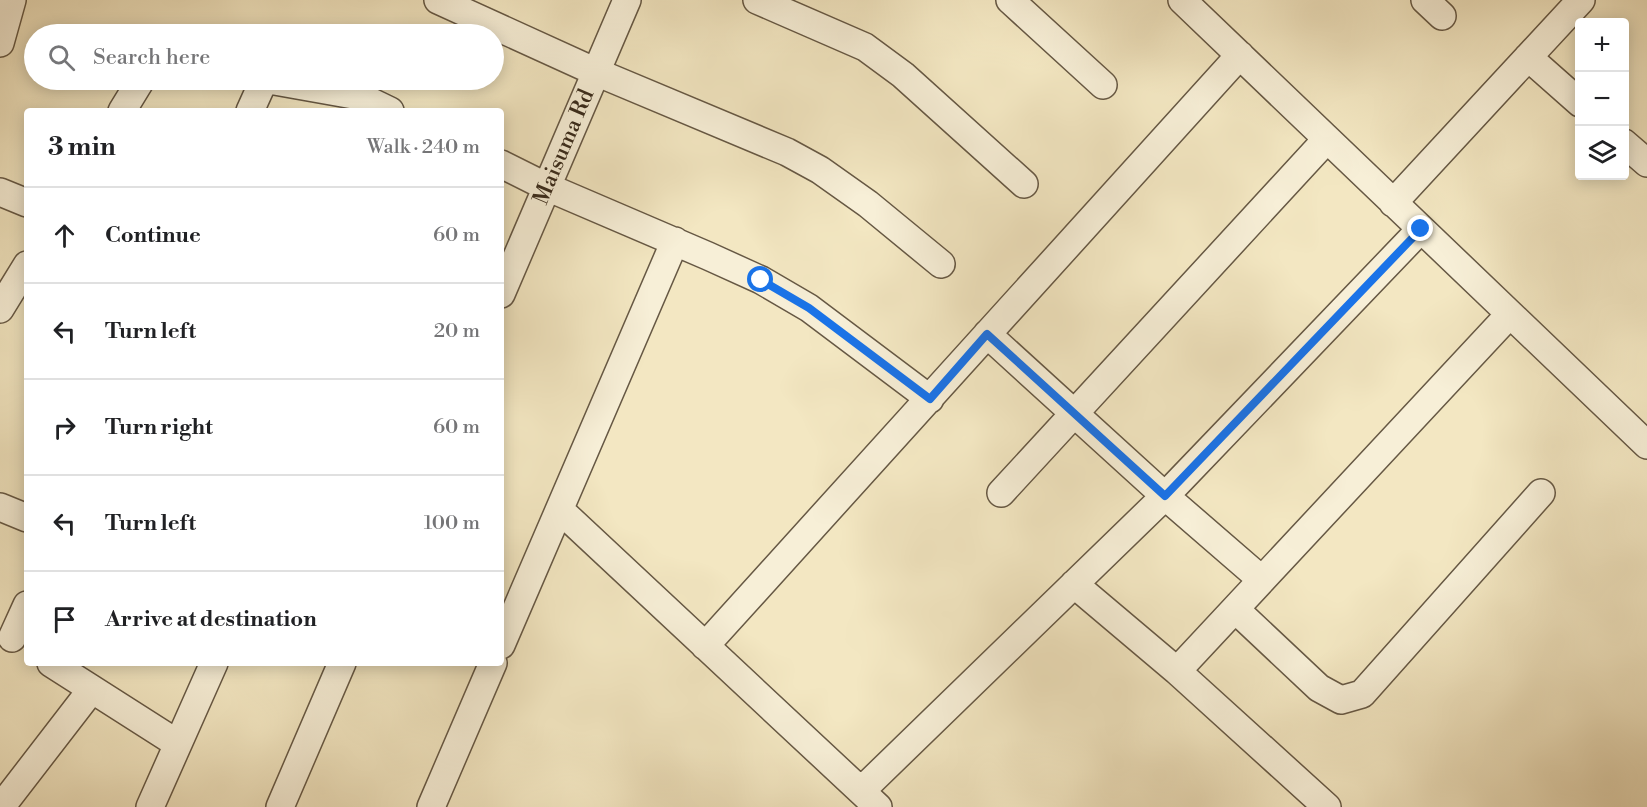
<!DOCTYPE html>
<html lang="en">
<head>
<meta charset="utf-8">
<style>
	:root { --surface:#fff; --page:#f6f6f6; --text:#202124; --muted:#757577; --line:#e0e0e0 }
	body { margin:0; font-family:"Libre Bodoni",serif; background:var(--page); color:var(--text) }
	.controls { position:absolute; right:18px; top:18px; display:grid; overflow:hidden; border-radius:6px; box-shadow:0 3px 15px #0003 }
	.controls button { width:54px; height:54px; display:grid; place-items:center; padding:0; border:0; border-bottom:2px solid var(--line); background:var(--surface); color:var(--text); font:30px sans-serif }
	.stop { position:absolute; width:18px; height:18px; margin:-14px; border:4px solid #1a73e8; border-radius:50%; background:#fff }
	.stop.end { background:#1a73e8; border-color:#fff; box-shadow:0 2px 6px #0008 }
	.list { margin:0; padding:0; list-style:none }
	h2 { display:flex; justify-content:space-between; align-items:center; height:78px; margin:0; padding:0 24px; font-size:26px }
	h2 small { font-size:20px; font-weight:400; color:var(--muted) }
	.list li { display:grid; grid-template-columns:39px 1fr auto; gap:18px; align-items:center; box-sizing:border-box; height:96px; padding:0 24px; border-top:2px solid var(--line) }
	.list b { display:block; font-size:22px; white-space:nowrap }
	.list em { font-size:20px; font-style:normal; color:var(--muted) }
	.icon { flex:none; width:33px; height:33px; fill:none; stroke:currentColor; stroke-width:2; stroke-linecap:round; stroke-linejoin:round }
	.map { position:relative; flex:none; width:1647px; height:807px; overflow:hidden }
	.search { position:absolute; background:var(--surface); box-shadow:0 3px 15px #0003; left:24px; top:24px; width:480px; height:66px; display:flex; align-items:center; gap:15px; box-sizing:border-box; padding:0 21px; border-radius:33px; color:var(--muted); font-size:22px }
	.panel { position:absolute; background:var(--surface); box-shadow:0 3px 15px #0003; left:24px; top:108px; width:480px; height:558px; border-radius:6px }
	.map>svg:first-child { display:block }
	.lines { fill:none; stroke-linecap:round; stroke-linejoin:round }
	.minor-casing { stroke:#665844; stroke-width:30 }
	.minor { stroke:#f7efd7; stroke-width:27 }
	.route { stroke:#1a73e8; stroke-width:8 }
	.labels { text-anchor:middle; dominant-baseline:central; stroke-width:5; stroke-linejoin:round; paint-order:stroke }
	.street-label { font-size:22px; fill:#37291a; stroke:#f7efd7 }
</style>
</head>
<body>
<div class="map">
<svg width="1647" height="807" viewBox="0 0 1647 807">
	<rect width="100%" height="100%" fill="#f3e7c2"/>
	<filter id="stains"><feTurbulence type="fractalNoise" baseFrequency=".00333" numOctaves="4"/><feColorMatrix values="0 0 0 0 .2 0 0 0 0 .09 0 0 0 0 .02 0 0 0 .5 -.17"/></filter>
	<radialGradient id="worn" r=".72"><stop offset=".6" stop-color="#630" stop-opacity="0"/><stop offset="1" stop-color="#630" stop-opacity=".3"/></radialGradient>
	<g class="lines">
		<g class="minor-casing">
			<path id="minor" d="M 438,0 L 596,72 L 787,152 L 820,170 L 868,204 L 941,264
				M 757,0 L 865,47 L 903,75 L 1024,184
				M 1010,0 L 1103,85
				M 1182,0 L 1647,445
				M 1425,0 L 1442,16
				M 0,43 L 12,0
				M 1528,57 L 1580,103
				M 269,80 L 359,96 L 390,111
				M 122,111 L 141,80
				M 250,111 L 264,80
				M 1624,143 L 1647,163
				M 501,164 L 547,187 L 708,256 L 761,280 L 809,308 L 930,399
				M 0,192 L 27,203
				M 1393,203 L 1581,0
				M 501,294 L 627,0
				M 0,309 L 27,265
				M 987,334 L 1165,496 L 1262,580
				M 1001,493 L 1327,139
				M 0,507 L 27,518
				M 560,510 L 878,807
				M 1074,584 L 1177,671 L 1327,807
				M 1235,609 L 1319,688 L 1341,700 L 1362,694 L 1541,493
				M 12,638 L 27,605
				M 501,645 L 675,241
				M 705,646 L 1240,55
				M 51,663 L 178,744
				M 1177,671 L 1510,314
				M 861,791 L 1165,496 L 1421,229
				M 1,807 L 92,689
				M 150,807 L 214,663
				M 280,807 L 342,663
				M 431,807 L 493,663"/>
		</g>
		<use href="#minor" class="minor"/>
	</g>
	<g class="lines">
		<path class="route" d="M 761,280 L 809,308 L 930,399 L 987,334 L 1165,496 L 1421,229"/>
	</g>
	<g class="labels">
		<g class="street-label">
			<text transform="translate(564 147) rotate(-67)">Maisuma Rd</text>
		</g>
	</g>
	<rect width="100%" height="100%" filter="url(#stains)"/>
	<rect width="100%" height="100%" fill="url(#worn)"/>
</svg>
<div class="controls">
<button>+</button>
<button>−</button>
<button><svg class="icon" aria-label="layers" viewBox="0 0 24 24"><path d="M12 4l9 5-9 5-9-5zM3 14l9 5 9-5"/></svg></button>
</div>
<div class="stop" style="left:761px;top:280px"></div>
<div class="stop end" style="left:1421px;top:229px"></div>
<div class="search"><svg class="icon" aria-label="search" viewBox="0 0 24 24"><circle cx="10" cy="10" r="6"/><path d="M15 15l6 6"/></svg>Search here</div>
<section class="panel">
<h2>3 min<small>Walk · 240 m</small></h2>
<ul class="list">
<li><svg class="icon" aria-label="ahead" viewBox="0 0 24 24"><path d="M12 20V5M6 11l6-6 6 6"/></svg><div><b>Continue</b></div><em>60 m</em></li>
<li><svg class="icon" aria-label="left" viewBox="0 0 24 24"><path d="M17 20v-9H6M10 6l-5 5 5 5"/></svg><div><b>Turn left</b></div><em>20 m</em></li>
<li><svg class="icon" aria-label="right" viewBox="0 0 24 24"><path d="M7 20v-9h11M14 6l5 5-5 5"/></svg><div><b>Turn right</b></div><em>60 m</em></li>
<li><svg class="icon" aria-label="left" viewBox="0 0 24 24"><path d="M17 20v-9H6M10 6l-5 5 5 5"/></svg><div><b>Turn left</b></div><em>100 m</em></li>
<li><svg class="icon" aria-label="arrive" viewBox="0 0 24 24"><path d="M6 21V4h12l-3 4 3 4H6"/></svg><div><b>Arrive at destination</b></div></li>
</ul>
</section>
</div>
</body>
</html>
